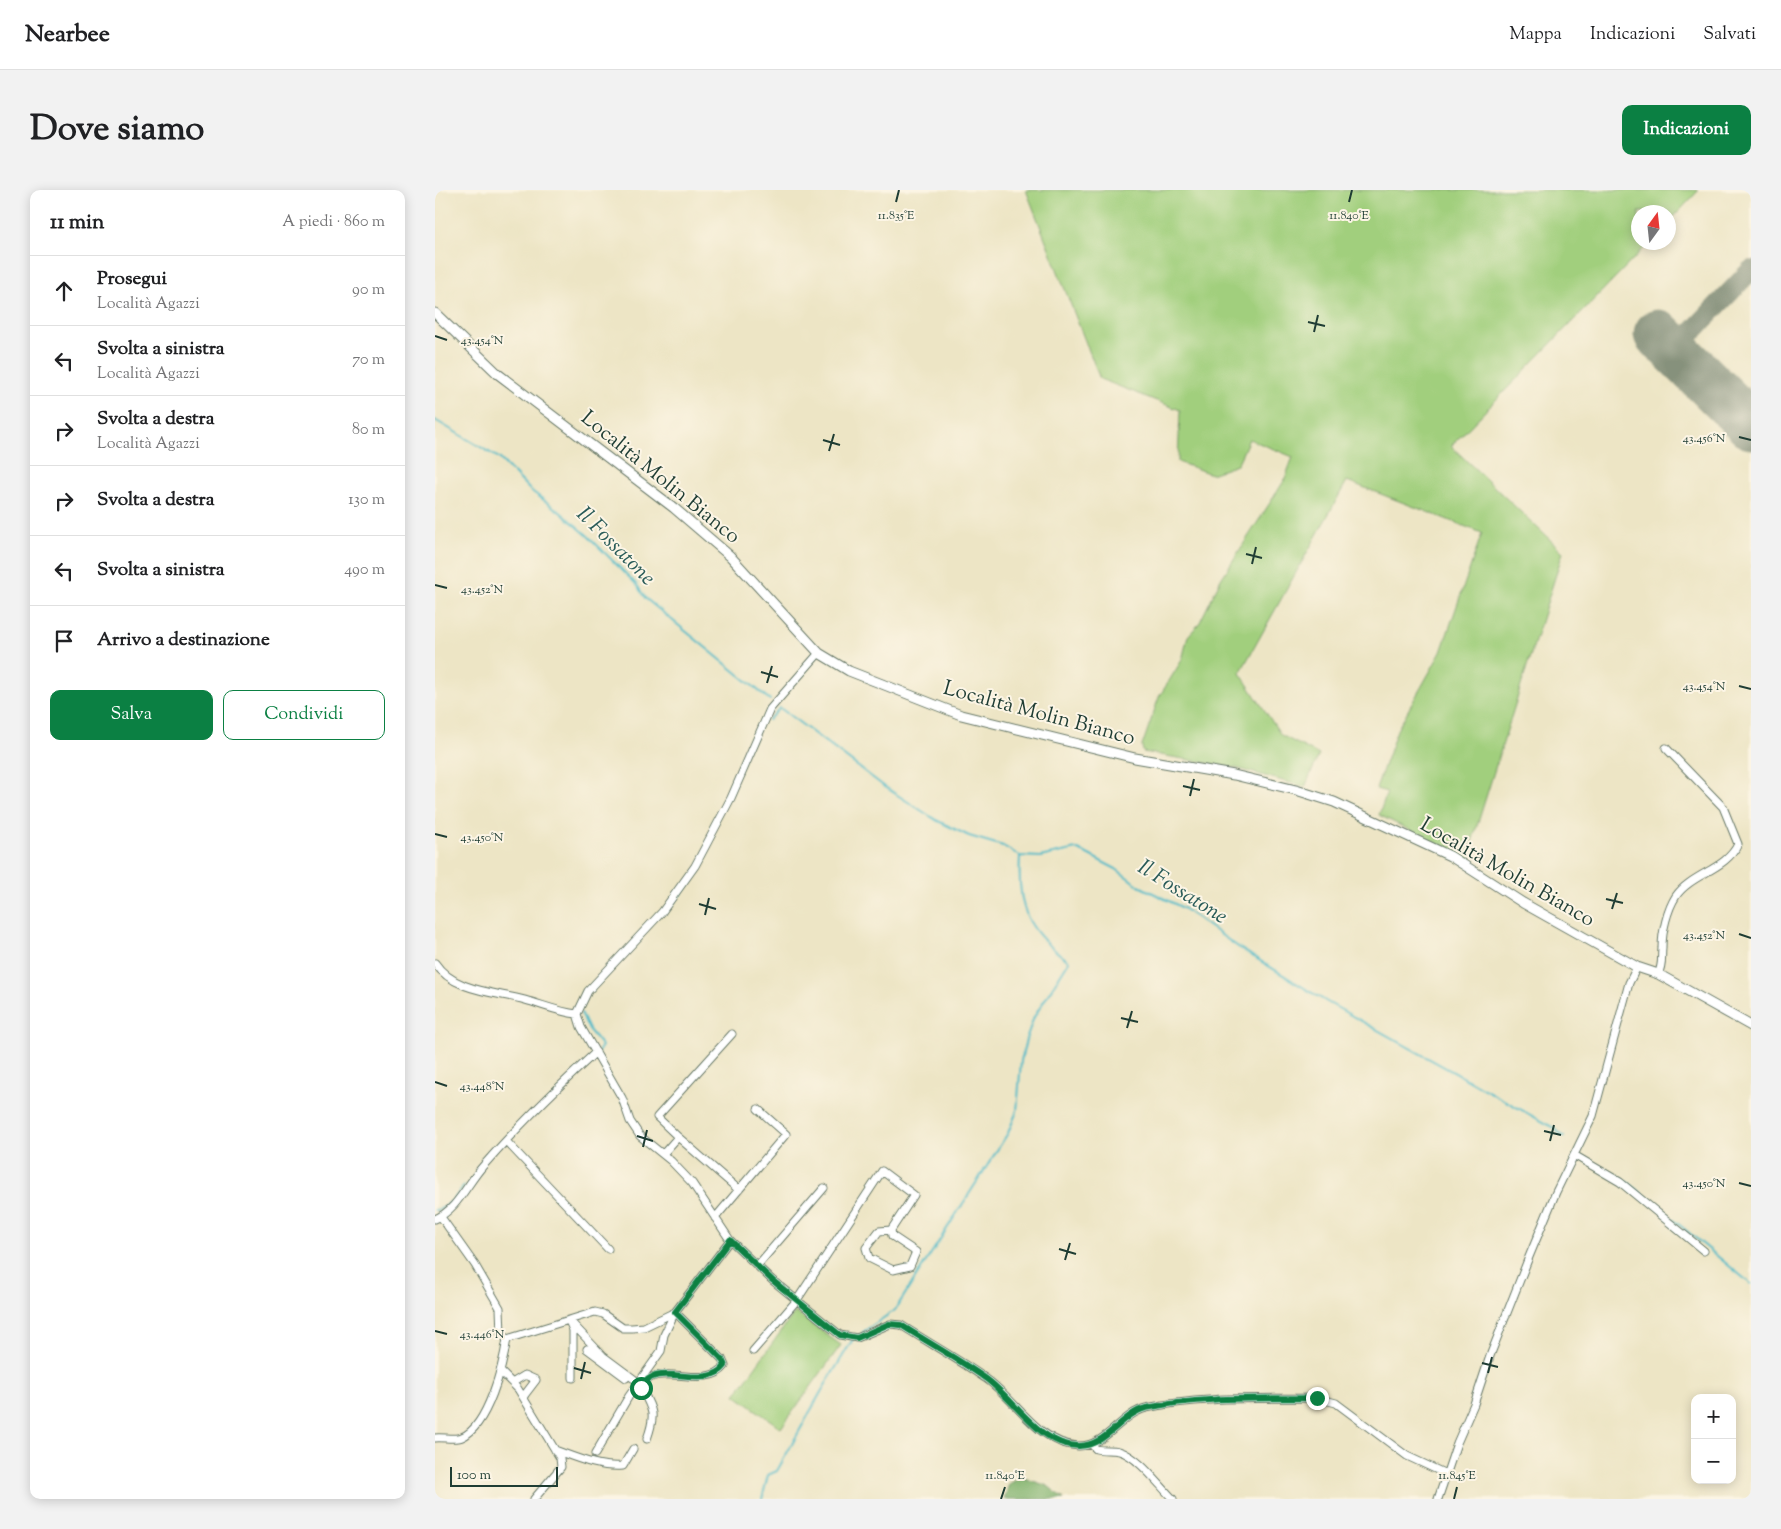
<!DOCTYPE html>
<html lang="it">
<head>
<meta charset="utf-8">
<style>
	:root { --surface:#fff; --page:#f2f2f2; --text:#202124; --muted:#757577; --line:#e0e0e0; --accent:#0b8043 }
	body { margin:0; font-family:"Sorts Mill Goudy",serif; background:var(--page); color:var(--text) }
	.controls { position:absolute; right:15px; bottom:15px; display:grid; overflow:hidden; border-radius:10px; box-shadow:0 2px 12px #0003 }
	.controls button { width:45px; height:45px; display:grid; place-items:center; padding:0; border:0; border-bottom:1px solid var(--line); background:var(--surface); color:var(--text); font:25px sans-serif }
	.compass { position:absolute; left:1196px; top:15px; width:45px; height:45px; border-radius:50%; background:var(--surface); box-shadow:0 2px 12px #0003; rotate:15deg }
	.scale { position:absolute; left:15px; bottom:12px; width:108px; box-sizing:border-box; padding-left:5px; border:2px solid #1f3d34; border-top:0; font-size:14px; line-height:18px; white-space:nowrap; color:#1f3d34; -webkit-text-stroke:4px #fcf5e5; paint-order:stroke }
	.stop { position:absolute; width:15px; height:15px; margin:-11px; border:4px solid #0b8043; border-radius:50%; background:#fff }
	.stop.end { background:#0b8043; border-color:#fff; box-shadow:0 1px 5px #0008 }
	.list { margin:0; padding:0; list-style:none }
	h2 { display:flex; justify-content:space-between; align-items:center; height:65px; margin:0; padding:0 20px; font-size:21px }
	h2 small { font-size:16px; font-weight:400; color:var(--muted) }
	.list li { display:grid; grid-template-columns:32px 1fr auto; gap:15px; align-items:center; box-sizing:border-box; height:70px; padding:0 20px; border-top:1px solid var(--line) }
	.list b { display:block; font-size:19px; white-space:nowrap }
	.list p { margin:0; font-size:16px; white-space:nowrap; color:var(--muted) }
	.list em { font-size:16px; font-style:normal; color:var(--muted) }
	.actions { display:flex; gap:10px; padding:15px 20px }
	.actions a { flex:1; padding:11px 0; border:1px solid var(--accent); border-radius:10px; text-align:center; font-size:18px; color:var(--accent) }
	.actions .main { background:var(--accent); color:#fff }
	.icon { flex:none; width:28px; height:28px; fill:none; stroke:currentColor; stroke-width:2; stroke-linecap:round; stroke-linejoin:round }
	.map { position:relative; flex:none; width:1316px; height:1309px; overflow:hidden; border-radius:10px }
	header { display:flex; align-items:center; gap:30px; box-sizing:border-box; height:70px; padding:0 25px; background:var(--surface); border-bottom:1px solid var(--line) }
	header strong { font-size:24px }
	nav { display:flex; gap:28px; margin-inline-start:auto; font-size:18px }
	.intro { display:flex; align-items:center; justify-content:space-between; box-sizing:border-box; height:120px; padding:0 30px }
	h1 { margin:0; font-size:35px }
	.button { padding:12px 22px; border-radius:10px; background:var(--accent); color:#fff; font-size:18px; font-weight:700 }
	main { display:flex; gap:30px; padding:0 30px }
	aside { flex:1; background:var(--surface); border-radius:10px; box-shadow:0 2px 12px #0003 }
	.map>svg:first-child { display:block }
	.green { fill:#a1cf7d; stroke:#608658 }
	.forest { fill:#80b26c; stroke:#507850 }
	.lines { fill:none; stroke-linecap:round; stroke-linejoin:round }
	.stream { stroke:#4dbac8; stroke-width:2 }
	.taxiway { stroke:#86917c; stroke-width:20 }
	.runway { stroke:#86917c; stroke-width:49 }
	.minor-casing { stroke:#677867; stroke-width:9 }
	.tertiary-casing { stroke:#677867; stroke-width:11 }
	.minor { stroke:#fff; stroke-width:7 }
	.tertiary { stroke:#fff; stroke-width:9 }
	.route { stroke:#0b8043; stroke-width:6 }
	.ticks { fill:none; stroke:#1f3d34; stroke-width:2 }
	.labels { text-anchor:middle; dominant-baseline:central; stroke-width:4; stroke-linejoin:round; paint-order:stroke }
	.street-label { font-size:21px; fill:#1f3d34; stroke:#fcf5e5 }
	.water-label { font-size:22px; font-style:italic; fill:#2a5c59; stroke:#fcf5e5 }
	.ticks-label { font-size:12px; text-anchor:middle; fill:#1f3d34; stroke:#fcf5e5; stroke-width:4; stroke-linejoin:round; paint-order:stroke }
</style>
</head>
<body>
<header>
<strong>Nearbee</strong>
<nav><a>Mappa</a><a>Indicazioni</a><a>Salvati</a></nav>
</header>
<div class="intro"><h1>Dove siamo</h1><a class="button">Indicazioni</a></div>
<main>
<aside>
<h2>11 min<small>A piedi · 860 m</small></h2>
<ul class="list">
<li><svg class="icon" aria-label="ahead" viewBox="0 0 24 24"><path d="M12 20V5M6 11l6-6 6 6"/></svg><div><b>Prosegui</b><p>Località Agazzi</p></div><em>90 m</em></li>
<li><svg class="icon" aria-label="left" viewBox="0 0 24 24"><path d="M17 20v-9H6M10 6l-5 5 5 5"/></svg><div><b>Svolta a sinistra</b><p>Località Agazzi</p></div><em>70 m</em></li>
<li><svg class="icon" aria-label="right" viewBox="0 0 24 24"><path d="M7 20v-9h11M14 6l5 5-5 5"/></svg><div><b>Svolta a destra</b><p>Località Agazzi</p></div><em>80 m</em></li>
<li><svg class="icon" aria-label="right" viewBox="0 0 24 24"><path d="M7 20v-9h11M14 6l5 5-5 5"/></svg><div><b>Svolta a destra</b></div><em>130 m</em></li>
<li><svg class="icon" aria-label="left" viewBox="0 0 24 24"><path d="M17 20v-9H6M10 6l-5 5 5 5"/></svg><div><b>Svolta a sinistra</b></div><em>490 m</em></li>
<li><svg class="icon" aria-label="arrive" viewBox="0 0 24 24"><path d="M6 21V4h12l-3 4 3 4H6"/></svg><div><b>Arrivo a destinazione</b></div></li>
</ul>
<div class="actions"><a class="main">Salva</a><a>Condividi</a></div>
</aside>
<div class="map">
<svg width="1316" height="1309" viewBox="0 0 1316 1309">
	<rect width="100%" height="100%" fill="#fcf5e5"/>
	<filter id="ink" filterUnits="userSpaceOnUse"><feTurbulence type="fractalNoise" baseFrequency=".02" numOctaves="2"/><feDisplacementMap in="SourceGraphic" scale="10" xChannelSelector="R" yChannelSelector="G"/><feConvolveMatrix kernelMatrix="1 2 1 2 8 2 1 2 1" color-interpolation-filters="sRGB"/></filter>
	<filter id="wash" filterUnits="userSpaceOnUse"><feTurbulence type="fractalNoise" baseFrequency=".0096" numOctaves="4" result="noise"/><feDisplacementMap in="SourceGraphic" scale="20" xChannelSelector="R" yChannelSelector="G"/><feGaussianBlur stdDeviation="1.12" result="paint"/><feColorMatrix in="noise" values="0 0 0 0 0 0 0 0 0 0 0 0 0 0 0 0 0 1.4 0 .05"/><feComposite in="paint" operator="in"/></filter>
	<g filter="url(#wash)">
		<rect width="100%" height="100%" fill="#ede5c5"/>
		<path class="green" d="M 591,0 L 1264,0 L 1234,32 L 1234,22 L 1204,22 L 1204,52 L 1214,53 L 1016,256 L 1128,362 L 1036,655 L 1035,670 L 944,625 L 952,602 L 941,599 L 962,540 L 1006,462 L 1047,343 L 912,291 L 805,483 L 846,545 L 884,565 L 870,597 L 801,578 L 708,562 L 707,556 L 724,507 L 747,470 L 753,446 L 764,434 L 786,389 L 849,291 L 858,267 L 814,249 L 802,275 L 776,284 L 743,272 L 745,220 L 665,189 Z
			M 360,1122 L 406,1155 L 346,1238 L 300,1205 Z"/>
		<path class="forest" d="M 586,1287 L 613,1296 L 629,1309 L 569,1309 L 574,1294 Z"/>
		<g class="lines">
			<path class="stream" d="M 0,230 L 64,268 L 95,300 L 124,321 L 152,345 L 202,395 L 210,408 L 335,510
				M 333,530 L 345,518 L 450,597 L 501,630 L 534,646 L 568,656 L 585,666 L 605,667 L 641,659 L 652,664 L 681,679 L 704,696 L 748,718 L 806,759 L 892,812 L 1119,938 L 1129,947
				M 236,715 L 258,689 L 272,661
				M 146,823 L 154,840 L 167,856 L 163,862
				M 108,917 L 159,869
				M 1153,970 L 1195,994 L 1316,1094
				M 0,1020 C 12,1020 22,1005 29,996
				M 428,1142 L 460,1120 L 573,943 L 582,921 L 586,871 L 591,849 L 599,827 L 634,771 C 591,741 582,717 585,666
				M 327,1309 L 333,1285 L 342,1281 L 386,1202 L 418,1149"/>
			<path class="taxiway" d="M 1240,160 L 1316,80"/>
			<path class="runway" d="M 1223,144 L 1316,235"/>
		</g>
	</g>
	<g filter="url(#ink)">
		<g class="lines">
			<g class="minor-casing">
				<path id="minor" d="M 384,463 L 335,519 L 296,608 L 260,676 L 227,722 L 153,801 L 142,824 L 146,837 L 187,908 L 195,931 L 205,946 L 236,971 L 257,993 L 295,1050 L 337,1090 L 405,1145 L 422,1148 L 455,1134 L 466,1135 C 494,1153 523,1169 550,1188 C 579,1207 604,1255 643,1256 C 671,1257 686,1224 711,1218 C 767,1206 825,1209 882,1208 L 901,1213 L 972,1266 L 1011,1284
					M 0,773 C 19,802 61,802 90,810 C 108,815 124,822 142,824
					M 1223,784 C 1228,775 1226,769 1227,758 C 1227,742 1232,720 1241,706 C 1256,684 1292,679 1303,654 L 1288,617 L 1231,558
					M 243,947 L 304,1000
					M 71,951 L 173,1059
					M 228,964 L 243,947 L 222,927 L 297,844
					M 1139,965 L 1185,992 L 1269,1061
					M 280,1028 L 351,944 L 323,919
					M 0,1029 C 22,1020 32,994 48,976 C 83,936 122,898 161,862
					M 456,1040 L 457,1046 L 481,1062 L 475,1076 L 458,1080 L 434,1068 L 431,1058 L 444,1041 Z
					M 322,1076 L 389,998
					M 134,1130 L 168,1166 L 199,1189
					M 135,1133 L 138,1140 L 138,1188
					M 72,1149 L 160,1122 L 168,1124 L 188,1138 L 197,1138 L 209,1137 L 240,1122 L 295,1050
					M 152,1159 L 191,1188
					M 318,1161 L 362,1110 L 447,981 L 479,1005 L 456,1040
					M 66,1182 L 83,1199 L 125,1268 L 126,1277 L 99,1309
					M 77,1193 L 90,1185 L 101,1190 L 88,1207
					M 0,1248 C 8,1247 20,1250 27,1247 C 53,1236 68,1175 72,1149 L 66,1144 L 65,1118 L 40,1075 L 6,1027
					M 656,1254 L 661,1259 C 669,1261 676,1259 684,1261 C 704,1267 723,1294 738,1309
					M 120,1260 C 142,1268 165,1278 188,1276 L 198,1259
					M 160,1264 L 194,1206 L 226,1161 L 229,1145 L 240,1122 L 287,1169 L 290,1176 C 270,1202 219,1168 206,1198 C 218,1220 221,1224 212,1249
					M 1003,1309 L 1022,1253 L 1039,1214 L 1055,1166 L 1094,1067 L 1121,1002 L 1158,926 L 1194,793 L 1202,777"/>
			</g>
			<g class="tertiary-casing">
				<path id="tertiary" d="M 0,123 L 63,184 L 239,318 L 295,366 L 384,463 L 414,481 L 526,525 L 700,568 L 799,585 L 861,600 L 899,612 L 1015,666 L 1088,713 L 1202,777 L 1223,784 L 1316,836"/>
			</g>
			<use href="#minor" class="minor"/>
			<use href="#tertiary" class="tertiary"/>
		</g>
	</g>
	<g class="lines" filter="url(#ink)">
		<path class="route" d="M 206,1198 C 219,1168 270,1202 290,1176 L 287,1169 L 240,1122 L 295,1050 L 337,1090 L 405,1145 L 422,1148 L 454,1134 L 466,1135 C 494,1153 523,1169 550,1188 C 579,1208 603,1255 643,1256 C 671,1257 686,1224 711,1218 C 767,1206 825,1209 882,1208"/>
	</g>
	<path class="ticks" d="M 461,12 L 464,0M 914,12 L 917,0M 873,132 L 890,136M 879,142 L 883,125M 0,146 L 12,150M 1304,247 L 1316,250M 388,250 L 405,255M 394,261 L 399,244M 811,364 L 827,368M 817,374 L 821,357M 0,395 L 12,398M 326,482 L 343,487M 332,493 L 337,476M 1304,496 L 1316,499M 748,596 L 765,600M 755,606 L 759,589M 0,644 L 12,647M 1171,709 L 1188,713M 264,714 L 281,719M 1177,719 L 1182,703M 270,725 L 274,708M 1304,744 L 1316,748M 686,828 L 703,832M 692,838 L 697,821M 0,892 L 12,896M 1109,941 L 1126,945M 202,946 L 218,951M 1115,951 L 1119,935M 208,957 L 212,940M 1304,993 L 1316,996M 624,1059 L 641,1064M 630,1070 L 635,1053M 0,1141 L 12,1144M 1047,1173 L 1063,1177M 139,1178 L 156,1183M 1053,1183 L 1057,1167M 146,1189 L 150,1172M 566,1309 L 570,1297M 1019,1309 L 1022,1297"/>
	<g class="labels">
		<g class="street-label">
			<text transform="translate(225 288) rotate(39)">Località Molin Bianco</text>
			<text transform="translate(604 524) rotate(15)">Località Molin Bianco</text>
			<text transform="translate(1072 683) rotate(30)">Località Molin Bianco</text>
		</g>
		<g class="water-label">
			<text transform="translate(180 357) rotate(45)">Il Fossatone</text>
			<text transform="translate(747 703) rotate(32)">Il Fossatone</text>
		</g>
	</g>
	<g class="ticks-label">
		<text x="461" y="29">11.835°E</text>
		<text x="914" y="29">11.840°E</text>
		<text x="47" y="154">43.454°N</text>
		<text x="1269" y="252">43.456°N</text>
		<text x="47" y="403">43.452°N</text>
		<text x="1269" y="500">43.454°N</text>
		<text x="47" y="651">43.450°N</text>
		<text x="1269" y="749">43.452°N</text>
		<text x="47" y="900">43.448°N</text>
		<text x="1269" y="997">43.450°N</text>
		<text x="47" y="1148">43.446°N</text>
		<text x="570" y="1289">11.840°E</text>
		<text x="1022" y="1289">11.845°E</text>
	</g>
</svg>
<div class="controls">
<button>+</button>
<button>−</button>
</div>
<svg class="compass" viewBox="-18 -18 36 36"><path d="M0-13l5 13h-10z" fill="#e53935"/><path d="M0 13l5-13h-10z" fill="#757577"/></svg>
<div class="scale">100 m</div>
<div class="stop" style="left:206px;top:1198px"></div>
<div class="stop end" style="left:882px;top:1208px"></div>
</div>
</main>
</body>
</html>
